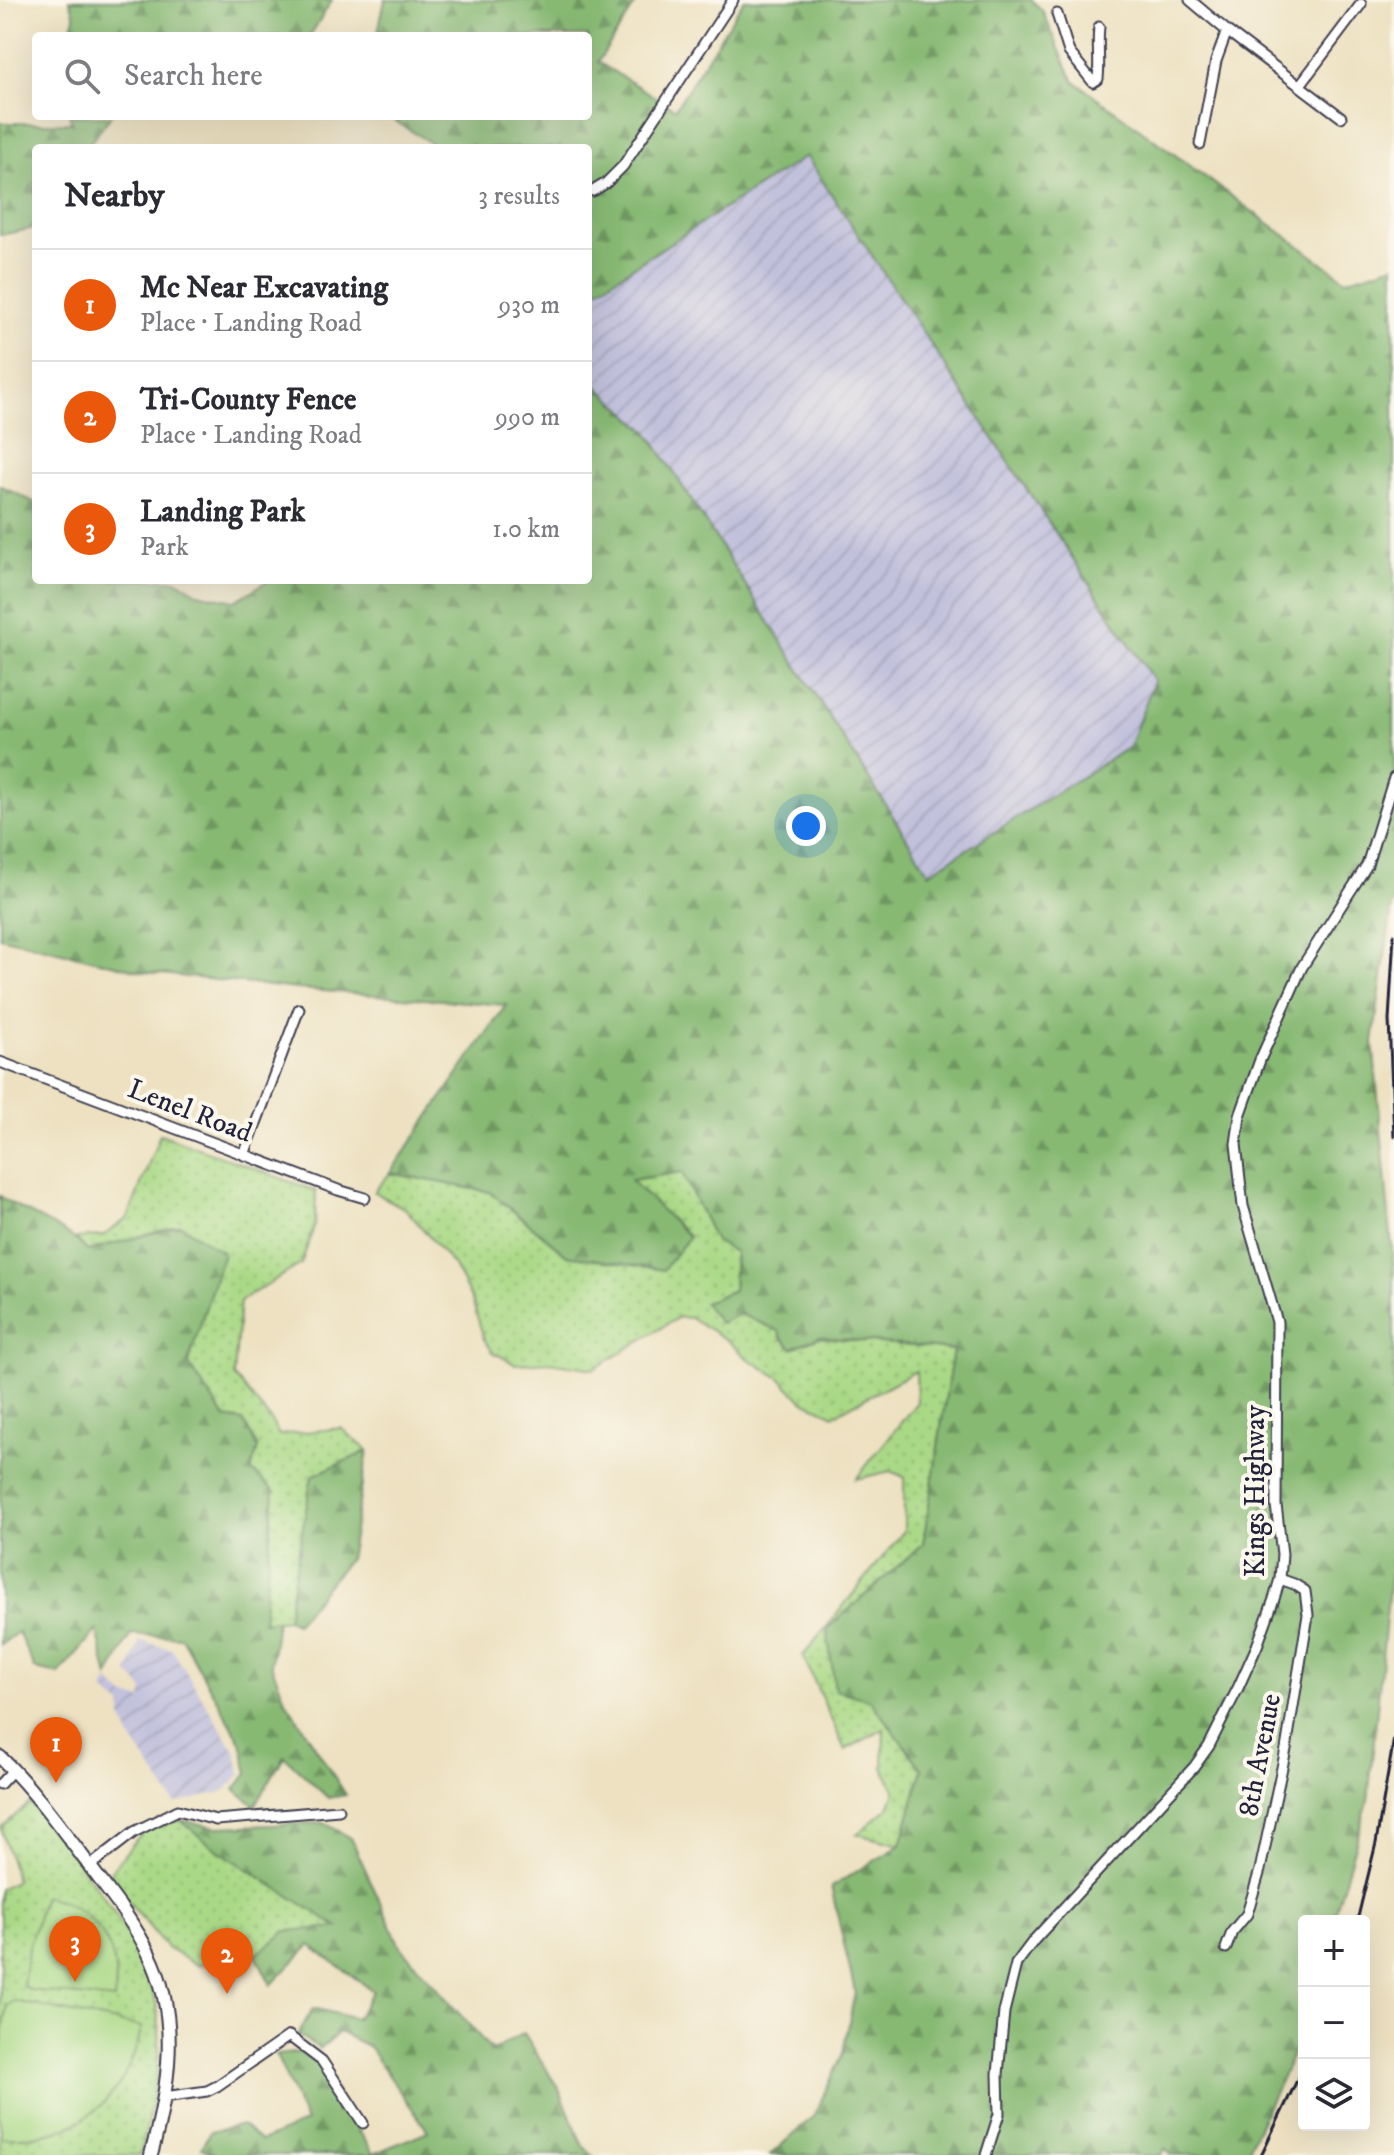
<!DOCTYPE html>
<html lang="en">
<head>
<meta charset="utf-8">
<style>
	:root { --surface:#fff; --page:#f2f2f3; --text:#2b2b33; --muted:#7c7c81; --line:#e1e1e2; --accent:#ea580c }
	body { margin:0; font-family:"IM FELL DW Pica",serif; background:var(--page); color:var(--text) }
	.controls { position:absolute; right:24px; bottom:24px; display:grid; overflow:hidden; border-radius:8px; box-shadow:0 8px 32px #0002 }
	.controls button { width:72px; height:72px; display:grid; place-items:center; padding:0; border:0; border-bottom:2px solid var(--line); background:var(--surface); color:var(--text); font:40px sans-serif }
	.you { position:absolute; left:806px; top:826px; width:28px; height:28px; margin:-20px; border:6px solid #fff; border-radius:50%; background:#1a73e8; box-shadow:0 0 0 12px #1a73e833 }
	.badge { display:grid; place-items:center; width:52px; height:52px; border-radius:50%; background:var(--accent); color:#fff; font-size:26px; font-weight:700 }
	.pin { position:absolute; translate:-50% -66px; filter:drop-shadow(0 2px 4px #0008) }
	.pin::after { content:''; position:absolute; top:42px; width:28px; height:24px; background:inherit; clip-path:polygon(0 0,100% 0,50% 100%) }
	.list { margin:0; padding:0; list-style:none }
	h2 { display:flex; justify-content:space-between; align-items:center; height:104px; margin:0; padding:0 32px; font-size:34px }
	h2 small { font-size:26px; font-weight:400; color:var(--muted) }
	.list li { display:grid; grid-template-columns:52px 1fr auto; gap:24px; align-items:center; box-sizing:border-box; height:112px; padding:0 32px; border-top:2px solid var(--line) }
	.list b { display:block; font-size:30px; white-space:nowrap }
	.list p { margin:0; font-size:26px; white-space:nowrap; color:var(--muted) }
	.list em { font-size:26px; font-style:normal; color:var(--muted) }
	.icon { flex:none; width:44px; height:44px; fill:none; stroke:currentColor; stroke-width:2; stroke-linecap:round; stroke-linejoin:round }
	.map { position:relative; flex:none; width:1394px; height:2155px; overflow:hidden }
	.search { position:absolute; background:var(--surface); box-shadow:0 8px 32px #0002; left:32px; top:32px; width:560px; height:88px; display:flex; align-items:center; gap:20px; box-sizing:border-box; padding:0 28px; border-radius:8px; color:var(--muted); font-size:30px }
	.panel { position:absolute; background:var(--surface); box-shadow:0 8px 32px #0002; left:32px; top:144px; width:560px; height:440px; border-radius:8px }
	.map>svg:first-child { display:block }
	.industrial { fill:url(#industrial-furrows) }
	.grass { fill:url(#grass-dots); stroke:#667e60; stroke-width:2 }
	.forest { fill:url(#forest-firs); stroke:#546e57; stroke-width:2 }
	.garden { fill:#aad986; stroke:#667e60; stroke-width:2 }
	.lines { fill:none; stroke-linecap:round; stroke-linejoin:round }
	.street-casing { stroke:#403f4f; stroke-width:13 }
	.secondary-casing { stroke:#403f4f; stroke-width:16 }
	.street { stroke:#fff; stroke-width:9 }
	.secondary { stroke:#fff; stroke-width:12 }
	.rail { stroke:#22223b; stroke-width:3 }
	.labels { text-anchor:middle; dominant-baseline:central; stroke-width:8; stroke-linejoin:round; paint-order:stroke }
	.street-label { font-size:28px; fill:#22223b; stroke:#fbf7ec }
</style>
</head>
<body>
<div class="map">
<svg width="1394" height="2155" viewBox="0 0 1394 2155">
	<defs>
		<pattern id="industrial-furrows" width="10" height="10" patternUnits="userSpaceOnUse" patternTransform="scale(2)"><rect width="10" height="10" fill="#c2c1dc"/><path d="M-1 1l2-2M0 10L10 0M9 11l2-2" fill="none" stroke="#a6a6be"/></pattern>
		<pattern id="grass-dots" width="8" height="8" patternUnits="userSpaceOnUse" patternTransform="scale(2)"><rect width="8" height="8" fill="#aad986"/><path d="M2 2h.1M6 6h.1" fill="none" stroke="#92ba75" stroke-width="1.8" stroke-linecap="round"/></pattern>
		<pattern id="forest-firs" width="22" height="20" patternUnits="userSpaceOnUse" patternTransform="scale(2)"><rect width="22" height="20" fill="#87b973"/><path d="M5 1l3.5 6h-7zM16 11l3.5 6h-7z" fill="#6e9660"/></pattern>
	</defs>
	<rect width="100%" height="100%" fill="#fbf7ec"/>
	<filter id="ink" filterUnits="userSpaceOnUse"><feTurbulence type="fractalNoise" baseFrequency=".0125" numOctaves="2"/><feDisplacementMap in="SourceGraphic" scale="16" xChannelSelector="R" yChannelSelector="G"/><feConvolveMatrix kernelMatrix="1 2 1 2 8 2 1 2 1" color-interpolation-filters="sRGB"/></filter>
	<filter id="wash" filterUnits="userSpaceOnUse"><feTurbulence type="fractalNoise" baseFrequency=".006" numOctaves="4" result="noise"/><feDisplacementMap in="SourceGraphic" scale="32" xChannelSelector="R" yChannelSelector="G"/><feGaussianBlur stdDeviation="1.8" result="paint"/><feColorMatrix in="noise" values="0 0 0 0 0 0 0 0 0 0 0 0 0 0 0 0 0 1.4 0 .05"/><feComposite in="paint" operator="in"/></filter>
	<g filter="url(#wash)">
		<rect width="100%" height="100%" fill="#ede1c1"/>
		<path class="industrial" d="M 806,156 L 1154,682 L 1129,747 L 929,873 L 648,432 L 588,378 L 588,289 L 597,290 Z
			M 140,1641 L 172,1649 L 235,1751 L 241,1774 L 225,1791 L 175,1804 L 130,1736 L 122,1719 L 122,1705 L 104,1691 L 108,1680 L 124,1696 L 142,1699 L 144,1690 L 128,1673 Z"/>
		<path class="grass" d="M 160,1134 L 316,1191 L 315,1224 L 301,1264 L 240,1301 L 234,1376 L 270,1419 L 279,1435 L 341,1428 L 368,1451 L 312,1476 L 287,1619 L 263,1622 L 274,1491 L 251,1470 L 225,1418 L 188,1363 L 223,1253 L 181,1225 L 87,1251 L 76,1238 L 103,1236 L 128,1218 Z
			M 682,1172 L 715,1241 L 735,1251 L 733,1290 L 740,1314 L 780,1331 L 792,1348 L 819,1337 L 953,1350 L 923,1544 L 827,1629 L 870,1700 L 922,1769 L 901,1845 L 857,1834 L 889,1807 L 895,1792 L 883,1767 L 884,1729 L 845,1750 L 803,1656 L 904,1531 L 904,1477 L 891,1471 L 856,1479 L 917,1402 L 916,1371 L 834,1415 L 803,1401 L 780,1378 L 747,1358 L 727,1340 L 690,1318 L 679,1317 L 594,1369 L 549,1362 L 515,1364 L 493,1352 L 484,1339 L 472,1300 L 454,1266 L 406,1209 L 374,1192 L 390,1173 L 490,1192 L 567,1255 L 630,1180 Z
			M 30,1803 C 72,1854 140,1934 155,1998 C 167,2050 152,2104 140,2155 L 0,2155 L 0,1889 L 16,1880 L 1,1828 Z
			M 180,1820 L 215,1848 L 340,1928 L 287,1931 L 256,1955 L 238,1948 L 199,1966 L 168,1949 L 107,1876 L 143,1831 Z"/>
		<path class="forest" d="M 70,0 L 332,0 L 310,36 L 69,36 L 75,17 Z
			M 385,0 L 638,0 L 598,62 L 675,109 L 744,0 L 1031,0 L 1042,10 L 1073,80 L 1346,280 L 1394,265 L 1394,891 L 1373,1042 L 1394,1271 L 1394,1537 L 1368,1801 L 1333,1921 L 1304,1921 L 1304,2020 L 1296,2047 L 1245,2155 L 1171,2155 L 1165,2148 L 1162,2155 L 770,2155 L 814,2116 L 843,2053 L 855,1992 L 831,1887 L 901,1845 L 922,1769 L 870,1700 L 835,1690 L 827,1629 L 923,1544 L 953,1350 L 819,1337 L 792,1348 L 781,1337 L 779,1331 L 740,1314 L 720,1323 L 704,1303 L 733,1290 L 735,1252 L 715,1241 L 682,1172 L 631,1180 L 689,1237 L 663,1270 L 567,1255 L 490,1192 L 390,1173 L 506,1005 L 297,989 L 144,972 L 0,937 L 0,485 L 36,503 L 36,580 L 176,580 L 198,593 L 235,601 L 269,580 L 588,580 L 588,378 L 648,432 L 929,873 L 1129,747 L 1154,681 L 806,156 L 597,290 L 588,289 L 588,148 L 439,148 L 387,116 L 588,116 L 588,36 L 377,36 Z
			M 69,116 L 111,116 L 86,148 L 36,148 L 36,228 L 0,235 L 0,123 L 72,123 Z
			M 0,1196 C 28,1216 64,1225 87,1251 L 181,1225 L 223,1253 L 188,1363 L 225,1418 L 243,1421 L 258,1448 L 251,1470 L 274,1491 L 263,1622 L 277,1620 L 271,1664 L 285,1699 L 346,1795 L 328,1798 L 284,1756 L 255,1806 L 235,1789 L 248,1773 L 241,1742 L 181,1637 L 131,1634 L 108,1678 L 97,1630 L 59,1674 L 35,1669 L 18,1632 L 0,1645 Z
			M 368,1451 L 349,1559 L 296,1623 L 287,1619 L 312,1476 Z
			M 180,1820 L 217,1827 L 324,1823 L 351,1838 L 400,1946 L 492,2051 L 524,2033 L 560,2091 L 583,2146 L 593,2155 L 216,2155 L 201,2148 L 210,2132 L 242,2125 L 261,2141 L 306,2122 L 276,2055 L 300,2052 L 318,2063 L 373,2154 L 428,2131 L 368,2046 L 339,2032 L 320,2049 L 298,2035 L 313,2008 L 356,2019 L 373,1991 L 310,1945 L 271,1985 L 256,1955 L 286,1931 L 338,1927 L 215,1848 Z"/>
		<path class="garden" d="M 44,1896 C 95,1907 123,1949 114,2000 L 30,1990 L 23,1986 L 28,1949 Z
			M 14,2001 L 142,2027 C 125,2102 78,2141 0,2137 L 0,2056 L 7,2006 Z"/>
	</g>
	<g filter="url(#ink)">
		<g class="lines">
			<g class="street-casing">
				<path id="street" d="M 1190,0 L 1227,31 L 1341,117
					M 1057,14 L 1069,52 L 1093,82 L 1098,79 C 1100,62 1097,45 1099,27
					M 1300,85 L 1361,4
					M 1200,144 L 1216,61 L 1227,31
					M 593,191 L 606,183 L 623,166 L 733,0
					M 0,1062 L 338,1190 L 365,1198
					M 244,1155 L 299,1009
					M 0,1784 L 13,1770
					M 90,1866 L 134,1832 L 178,1810 L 216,1820 L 339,1810
					M 1226,1948 L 1232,1932 L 1247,1914 L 1260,1870 L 1286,1749 L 1308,1615 L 1305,1591 L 1294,1584 L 1280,1579
					M 164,2097 L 207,2091 L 217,2086 L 289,2036 L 322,2061 L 363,2123
					M 986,2155 L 999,2114 L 998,2074 L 1004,2012 L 1016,1964 L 1034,1940 L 1194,1767 L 1209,1746 L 1238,1688 L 1257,1646 L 1274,1599 L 1280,1579 L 1282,1554 L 1276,1505 L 1277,1322 L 1243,1206 L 1236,1144 L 1240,1116 L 1260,1060 L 1302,967 L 1367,865 L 1394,778"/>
			</g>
			<g class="secondary-casing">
				<path id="secondary" d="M 0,1757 C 32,1788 59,1825 86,1861 C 107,1890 132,1919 148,1952 C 181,2016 169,2088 151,2155"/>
			</g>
			<use href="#street" class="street"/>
			<use href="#secondary" class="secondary"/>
			<path class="rail" d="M 1394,935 L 1389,1020 L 1394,1137
				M 1357,1921 L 1376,1843 L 1394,1738
				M 1261,2155 L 1304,2066"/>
		</g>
	</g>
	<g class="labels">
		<g class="street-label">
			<text transform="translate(190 1111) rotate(21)">Lenel Road</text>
			<text transform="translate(1255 1491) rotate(-90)">Kings Highway</text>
			<text transform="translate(1260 1755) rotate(-79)">8th Avenue</text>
		</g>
	</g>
</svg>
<div class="controls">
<button>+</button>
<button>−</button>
<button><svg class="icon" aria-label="layers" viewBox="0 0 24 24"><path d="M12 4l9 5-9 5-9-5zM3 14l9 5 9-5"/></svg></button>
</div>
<div class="you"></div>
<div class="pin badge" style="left:56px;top:1783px">1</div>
<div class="pin badge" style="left:227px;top:1994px">2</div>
<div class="pin badge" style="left:75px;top:1982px">3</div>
<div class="search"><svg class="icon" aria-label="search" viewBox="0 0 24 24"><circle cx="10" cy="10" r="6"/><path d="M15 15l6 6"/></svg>Search here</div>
<section class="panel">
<h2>Nearby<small>3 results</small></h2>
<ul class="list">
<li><span class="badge">1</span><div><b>Mc Near Excavating</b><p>Place · Landing Road</p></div><em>930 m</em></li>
<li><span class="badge">2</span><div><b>Tri-County Fence</b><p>Place · Landing Road</p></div><em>990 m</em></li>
<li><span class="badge">3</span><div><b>Landing Park</b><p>Park</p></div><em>1.0 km</em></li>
</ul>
</section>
</div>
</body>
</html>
